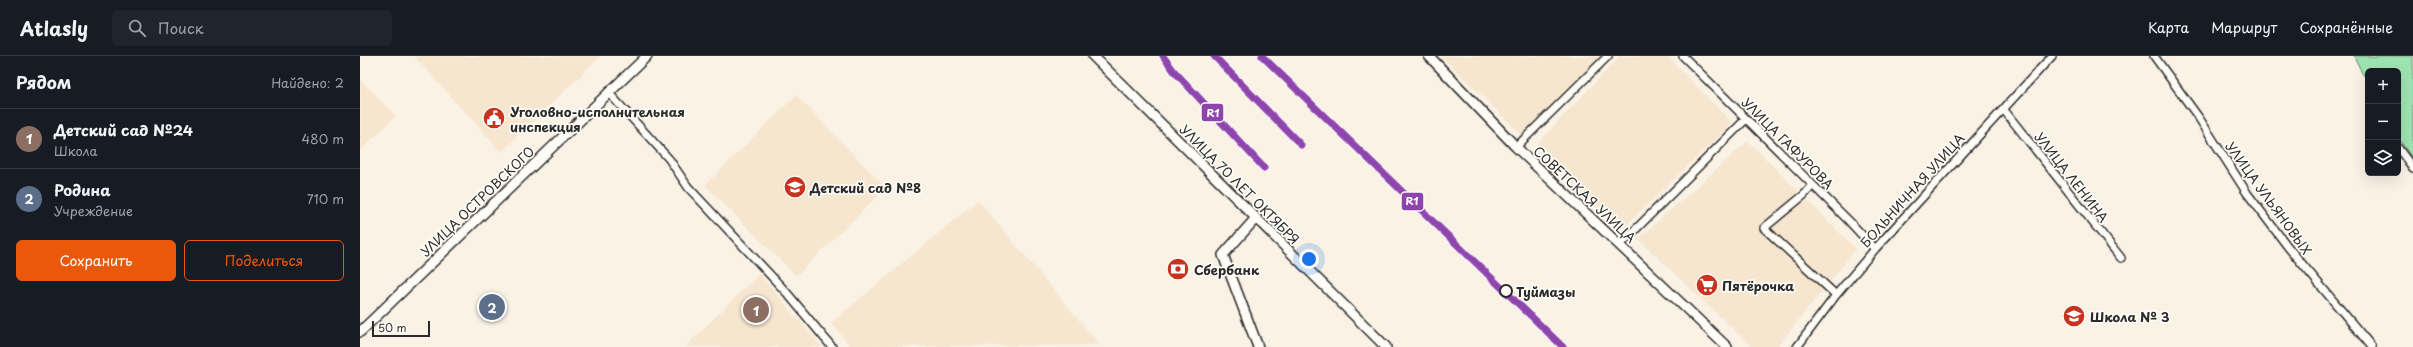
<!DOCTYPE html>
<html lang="ru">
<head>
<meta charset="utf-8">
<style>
	:root { --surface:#171b24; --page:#20242c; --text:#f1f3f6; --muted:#9ea1a6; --line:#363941; --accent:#ea580c }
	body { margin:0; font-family:"Playpen Sans",sans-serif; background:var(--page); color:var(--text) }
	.controls { position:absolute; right:12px; top:12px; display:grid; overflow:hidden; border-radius:6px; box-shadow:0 4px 16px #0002 }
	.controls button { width:36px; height:36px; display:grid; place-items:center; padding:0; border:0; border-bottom:1px solid var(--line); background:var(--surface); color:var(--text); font:20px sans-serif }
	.scale { position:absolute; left:12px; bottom:10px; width:58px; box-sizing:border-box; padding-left:4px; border:2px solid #2b2b2b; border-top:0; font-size:11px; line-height:14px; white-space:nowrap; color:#2b2b2b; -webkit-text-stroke:3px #fdfcf7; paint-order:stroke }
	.you { position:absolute; left:949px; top:203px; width:14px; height:14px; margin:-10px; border:3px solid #fff; border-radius:50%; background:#1a73e8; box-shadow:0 0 0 6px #1a73e833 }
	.badge { display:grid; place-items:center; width:26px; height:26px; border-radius:50%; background:var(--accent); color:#fff; font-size:13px; font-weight:700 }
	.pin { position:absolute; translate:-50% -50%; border:2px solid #fff; box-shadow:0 1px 4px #0006 }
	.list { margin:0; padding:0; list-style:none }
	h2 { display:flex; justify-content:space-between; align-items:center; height:52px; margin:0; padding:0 16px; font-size:17px }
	h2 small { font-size:13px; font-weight:400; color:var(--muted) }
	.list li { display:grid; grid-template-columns:26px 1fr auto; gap:12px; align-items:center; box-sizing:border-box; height:60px; padding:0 16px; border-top:1px solid var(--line) }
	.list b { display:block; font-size:15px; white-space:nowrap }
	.list p { margin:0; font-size:13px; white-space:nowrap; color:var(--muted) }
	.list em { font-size:13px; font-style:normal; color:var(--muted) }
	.actions { display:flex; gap:8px; padding:12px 16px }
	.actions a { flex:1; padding:9px 0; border:1px solid var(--accent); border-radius:6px; text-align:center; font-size:14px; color:var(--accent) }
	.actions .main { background:var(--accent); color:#fff }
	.icon { flex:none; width:22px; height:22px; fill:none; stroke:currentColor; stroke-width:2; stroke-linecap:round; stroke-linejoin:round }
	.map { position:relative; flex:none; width:2053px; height:291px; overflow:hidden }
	header { display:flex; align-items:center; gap:24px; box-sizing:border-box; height:56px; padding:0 20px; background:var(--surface); border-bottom:1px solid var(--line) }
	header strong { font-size:19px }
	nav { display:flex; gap:22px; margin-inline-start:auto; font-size:14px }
	.search { width:280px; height:36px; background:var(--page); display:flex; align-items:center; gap:10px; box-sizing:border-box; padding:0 14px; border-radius:6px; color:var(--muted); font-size:15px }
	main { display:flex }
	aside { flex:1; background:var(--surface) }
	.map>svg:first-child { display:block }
	.built { fill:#f6e6cf }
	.green { fill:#9ee4b1; stroke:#64886e }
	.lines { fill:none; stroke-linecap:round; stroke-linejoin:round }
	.street-casing { stroke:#2b2b2b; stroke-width:10 }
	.secondary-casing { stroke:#2b2b2b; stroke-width:12 }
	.street { stroke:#fdfcf7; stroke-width:7 }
	.secondary { stroke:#fdfcf7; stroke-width:9 }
	.rail-1-casing { stroke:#fdfcf7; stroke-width:10 }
	.rail-1 { stroke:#8e44ad; stroke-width:7 }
	.stop-dot { fill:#fdfcf7; stroke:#2b2b2b; stroke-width:2 }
	.labels { text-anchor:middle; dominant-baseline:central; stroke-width:3.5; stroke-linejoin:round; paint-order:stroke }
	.poi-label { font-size:13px; font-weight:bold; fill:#2b2b2b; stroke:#fdfcf7; text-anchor:start }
	.street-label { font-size:13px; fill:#2b2b2b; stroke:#fdfcf7 }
	.stop-label { font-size:13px; font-weight:bold; fill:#2b2b2b; stroke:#fdfcf7; text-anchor:start }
	.line-badge { stroke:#fdfcf7; stroke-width:1.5 }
	.badge-label { font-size:11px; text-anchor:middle; font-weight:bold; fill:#fff }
</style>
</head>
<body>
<header>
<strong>Atlasly</strong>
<div class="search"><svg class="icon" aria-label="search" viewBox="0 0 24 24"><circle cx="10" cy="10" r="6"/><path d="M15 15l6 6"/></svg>Поиск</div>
<nav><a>Карта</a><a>Маршрут</a><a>Сохранённые</a></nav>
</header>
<main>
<aside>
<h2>Рядом<small>Найдено: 2</small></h2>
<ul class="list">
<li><span class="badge" style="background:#8d6e63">1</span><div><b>Детский сад №24</b><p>Школа</p></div><em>480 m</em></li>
<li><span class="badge" style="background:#5c6f8a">2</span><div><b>Родина</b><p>Учреждение</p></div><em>710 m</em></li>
</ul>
<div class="actions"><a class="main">Сохранить</a><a>Поделиться</a></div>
</aside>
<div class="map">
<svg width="2053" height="291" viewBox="0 0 2053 291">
	<rect width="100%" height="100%" fill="#faf2e5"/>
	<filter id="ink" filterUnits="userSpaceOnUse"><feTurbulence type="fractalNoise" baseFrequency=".025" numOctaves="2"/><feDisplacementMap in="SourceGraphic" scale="8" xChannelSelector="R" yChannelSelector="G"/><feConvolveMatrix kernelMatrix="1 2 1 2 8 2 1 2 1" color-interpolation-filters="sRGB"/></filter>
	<g filter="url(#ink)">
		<path class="built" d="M 54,0 L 241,0 L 141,96 Z
			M 1081,0 L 1243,0 L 1164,81 Z
			M 1260,0 L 1307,0 L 1372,67 L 1259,176 L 1177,88 Z
			M 0,23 L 36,60 L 0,95 Z
			M 436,39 L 526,132 L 436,220 L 345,129 Z
			M 1388,85 L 1496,193 L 1417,291 L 1392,291 L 1278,183 Z
			M 618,144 L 740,289 L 491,291 L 471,267 Z
			M 399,218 L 462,291 L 325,291 Z"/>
		<path class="green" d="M 1994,0 L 2053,0 L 2053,103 L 2038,82 L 2038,15 L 2008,15 L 2008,21 L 2003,19 Z"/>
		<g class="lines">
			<g class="street-casing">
				<path id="street" d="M 1323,0 L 1489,165 L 1515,193
					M 1794,0 L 1839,62 L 1887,137 L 1928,191 L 2012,291
					M 248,36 L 309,103 L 328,131 L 427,237 L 472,291
					M 1644,54 L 1761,202
					M 1156,91 L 1248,0
					M 2038,92 L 2053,112
					M 1453,129 L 1444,139 L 1404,172 L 1476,239
					M 1260,189 L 1386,63
					M 1437,291 L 1476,239 L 1515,193 L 1692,0"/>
			</g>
			<g class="secondary-casing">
				<path id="secondary" d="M 733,0 L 1026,291
					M 1069,0 L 1156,91 L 1367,291
					M 896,162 L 863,199 L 898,291
					M 0,276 L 287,0"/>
			</g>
			<use href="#street" class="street"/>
			<use href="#secondary" class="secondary"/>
			<g class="rail-1-casing">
				<path id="rail-1" d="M 803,0 L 814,15 L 904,112
					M 854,0 L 941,89
					M 902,0 L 1203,291"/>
			</g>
			<use href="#rail-1" class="rail-1"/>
		</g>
	</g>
	<defs>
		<g id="civic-disc" transform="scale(1.15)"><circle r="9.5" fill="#c8321e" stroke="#fdfcf7"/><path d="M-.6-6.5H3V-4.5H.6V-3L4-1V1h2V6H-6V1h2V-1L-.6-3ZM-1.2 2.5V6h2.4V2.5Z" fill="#fff"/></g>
		<g id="school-disc" transform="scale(1.15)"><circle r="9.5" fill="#c8321e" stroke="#fdfcf7"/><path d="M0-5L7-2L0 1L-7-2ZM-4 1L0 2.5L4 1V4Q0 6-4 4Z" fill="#fff"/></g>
		<g id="bank-disc" transform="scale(1.15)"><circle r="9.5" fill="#c8321e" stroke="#fdfcf7"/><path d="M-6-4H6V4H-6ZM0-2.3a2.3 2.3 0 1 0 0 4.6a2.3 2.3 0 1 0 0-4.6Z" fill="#fff"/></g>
		<g id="supermarket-disc" transform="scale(1.15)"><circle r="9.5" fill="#c8321e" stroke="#fdfcf7"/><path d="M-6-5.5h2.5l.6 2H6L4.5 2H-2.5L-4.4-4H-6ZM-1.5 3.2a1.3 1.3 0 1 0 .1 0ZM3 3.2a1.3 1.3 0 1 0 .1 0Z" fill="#fff"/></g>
	</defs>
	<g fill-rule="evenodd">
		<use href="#civic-disc" x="134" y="62"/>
		<use href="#school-disc" x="435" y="131"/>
		<use href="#bank-disc" x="818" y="213"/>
		<use href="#supermarket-disc" x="1347" y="229"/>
		<use href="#school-disc" x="1714" y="260"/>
	</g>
	<circle class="stop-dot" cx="1146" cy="235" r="6"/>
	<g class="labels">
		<g class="poi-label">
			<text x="150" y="55">Уголовно-исполнительная<tspan x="150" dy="15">инспекция</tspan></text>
			<text x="450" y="131">Детский сад №8</text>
			<text x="834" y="213">Сбербанк</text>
			<text x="1362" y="229">Пятёрочка</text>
			<text x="1730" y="260">Школа № 3</text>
		</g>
		<g class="street-label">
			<text transform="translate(1428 87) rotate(45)">УЛИЦА ГАФУРОВА</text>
			<text transform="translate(1712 121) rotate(52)">УЛИЦА ЛЕНИНА</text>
			<text transform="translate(880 128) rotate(45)">УЛИЦА 70 ЛЕТ ОКТЯБРЯ</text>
			<text transform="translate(1552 134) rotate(-48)">БОЛЬНИЧНАЯ УЛИЦА</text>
			<text transform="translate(1225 138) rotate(43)">СОВЕТСКАЯ УЛИЦА</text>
			<text transform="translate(1909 142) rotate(54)">УЛИЦА УЛЬЯНОВЫХ</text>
			<text transform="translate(117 145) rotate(-44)">УЛИЦА ОСТРОВСКОГО</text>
		</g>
		<g class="stop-label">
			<text x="1156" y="235">Туймазы</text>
		</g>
	</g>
	<g class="line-badge">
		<rect x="841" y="47" width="23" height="19" rx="4" fill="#8e44ad"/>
		<rect x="1041" y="136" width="23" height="19" rx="4" fill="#8e44ad"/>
	</g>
	<g class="badge-label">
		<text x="853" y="61">R1</text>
		<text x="1052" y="149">R1</text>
	</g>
</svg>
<div class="controls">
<button>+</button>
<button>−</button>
<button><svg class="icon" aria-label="layers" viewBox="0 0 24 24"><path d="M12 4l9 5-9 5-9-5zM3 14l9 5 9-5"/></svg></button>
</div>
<div class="scale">50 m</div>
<div class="you"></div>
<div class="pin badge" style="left:396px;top:254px;background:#8d6e63">1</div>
<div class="pin badge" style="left:132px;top:251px;background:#5c6f8a">2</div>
</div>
</main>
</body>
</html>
